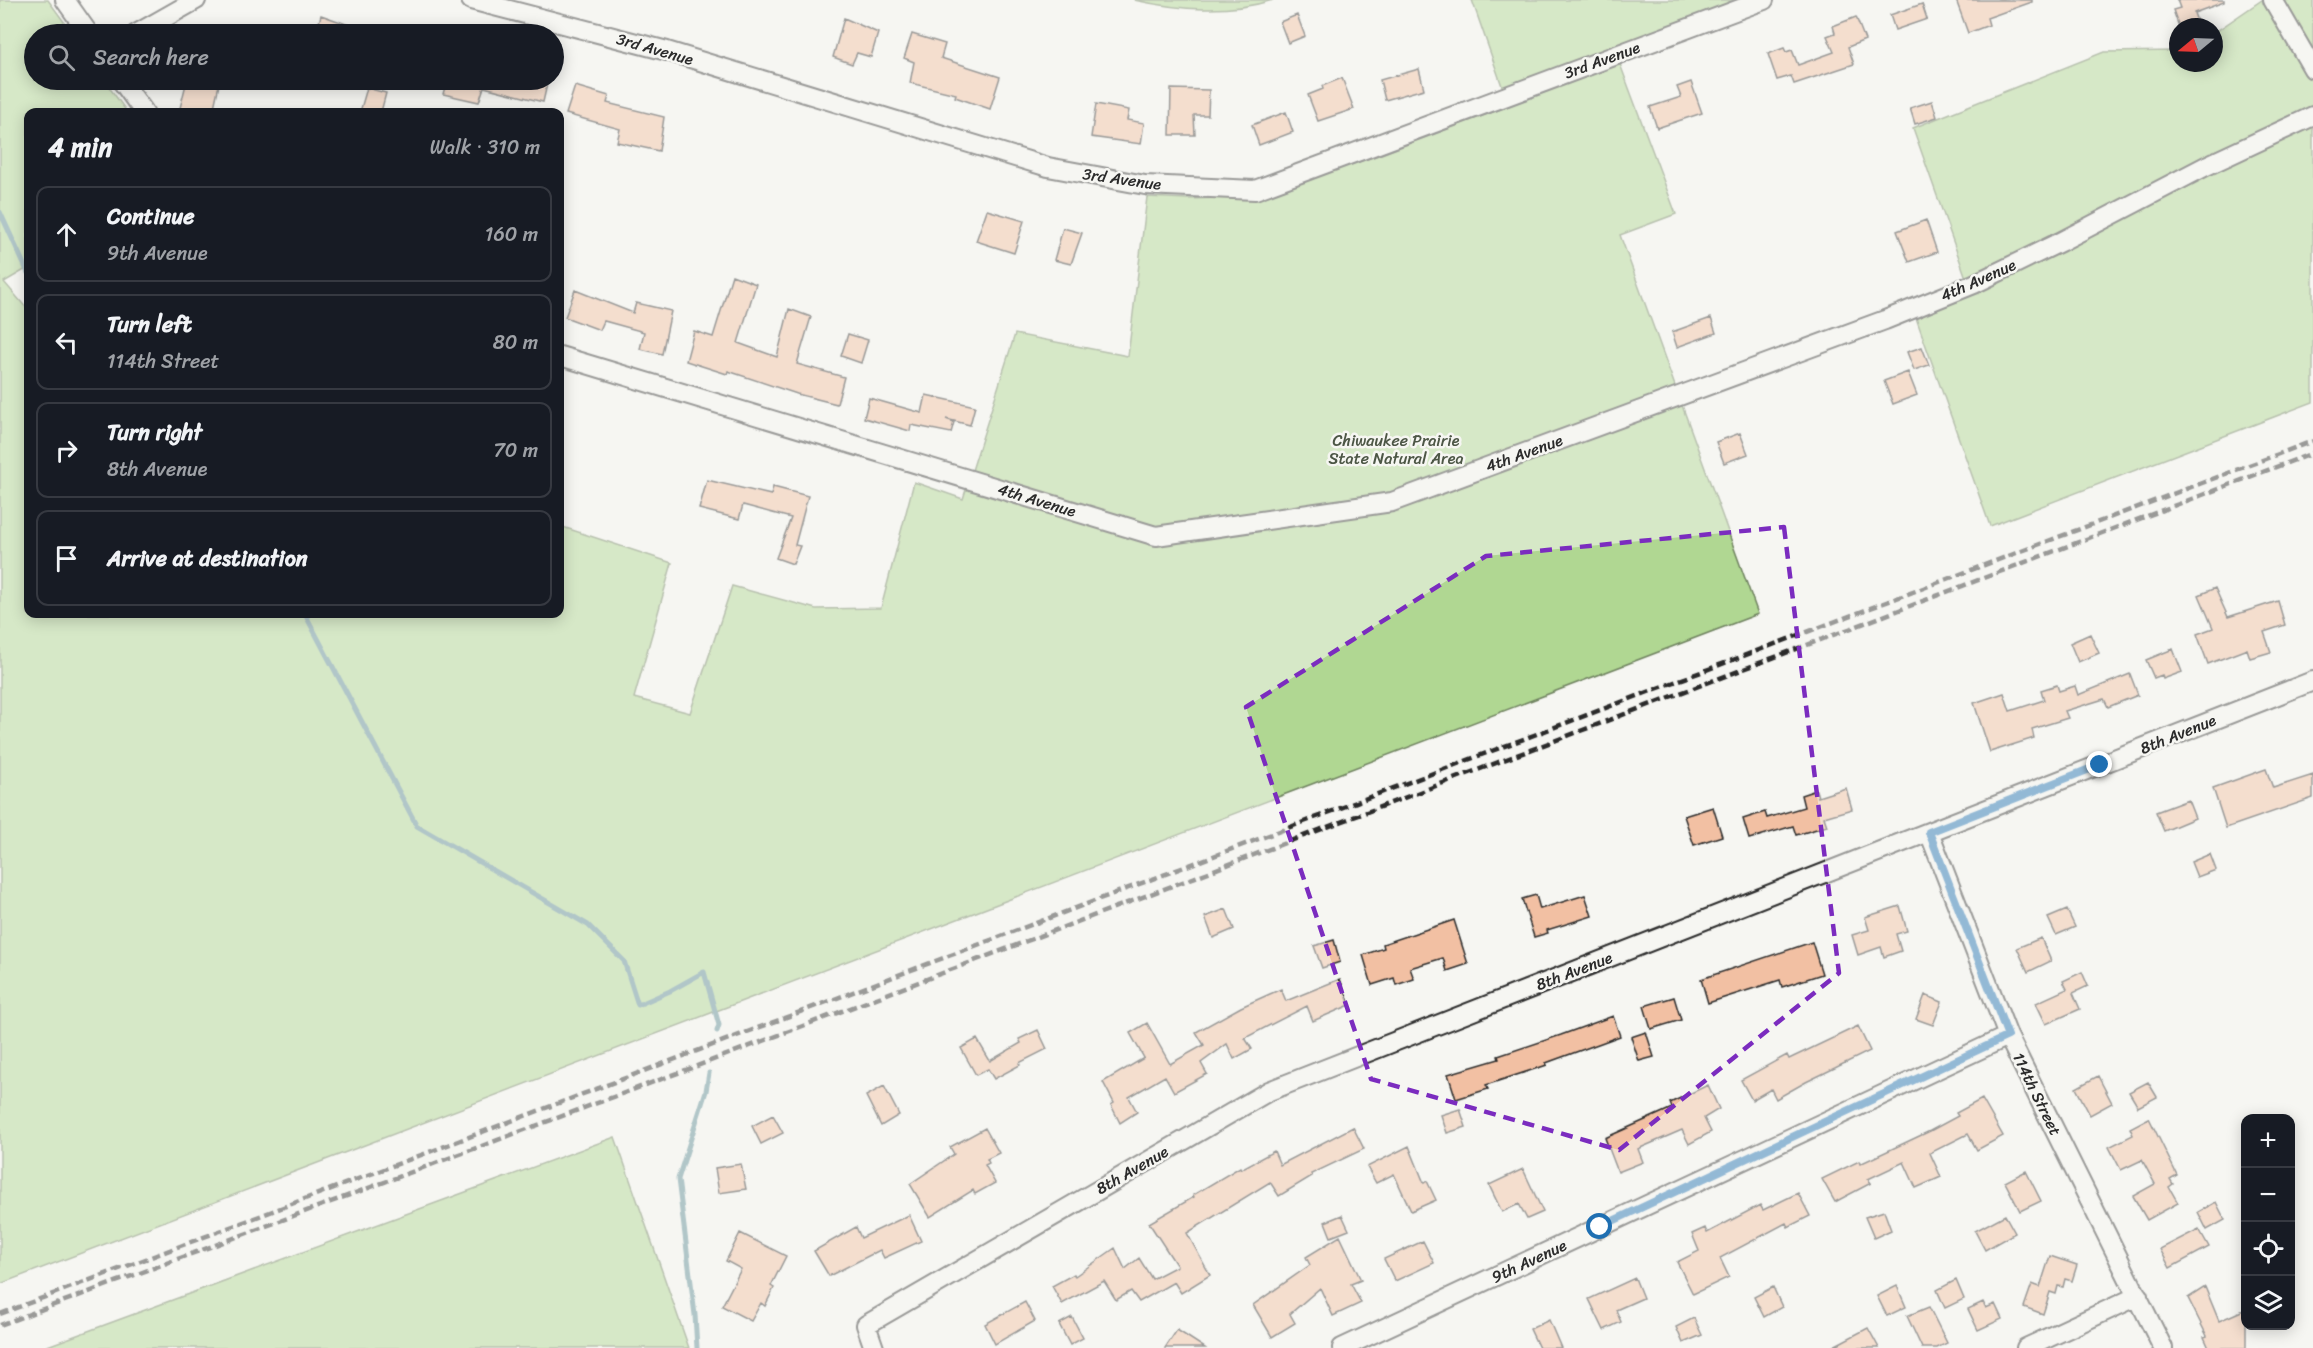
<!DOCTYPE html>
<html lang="en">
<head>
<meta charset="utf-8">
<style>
	:root { --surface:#171b24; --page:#20242c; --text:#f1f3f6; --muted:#9ea1a6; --line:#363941 }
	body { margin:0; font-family:Sriracha,sans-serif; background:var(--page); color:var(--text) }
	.controls { position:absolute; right:18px; bottom:18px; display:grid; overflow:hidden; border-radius:12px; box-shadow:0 3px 15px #0003 }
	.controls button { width:54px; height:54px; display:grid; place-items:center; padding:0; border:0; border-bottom:2px solid var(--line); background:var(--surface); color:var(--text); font:30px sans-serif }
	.compass { position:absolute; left:2169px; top:18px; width:54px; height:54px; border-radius:50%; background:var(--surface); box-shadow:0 3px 15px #0003; rotate:251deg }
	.stop { position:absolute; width:18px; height:18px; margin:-14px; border:4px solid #1f6fb2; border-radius:50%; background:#fff }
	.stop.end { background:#1f6fb2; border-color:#fff; box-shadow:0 2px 6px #0008 }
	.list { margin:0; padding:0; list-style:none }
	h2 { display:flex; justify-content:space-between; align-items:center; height:78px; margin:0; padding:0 24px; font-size:26px }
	h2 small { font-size:20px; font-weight:400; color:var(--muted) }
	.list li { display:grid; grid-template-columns:39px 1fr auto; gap:18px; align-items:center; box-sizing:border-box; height:96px; margin:0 12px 12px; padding:0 12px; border:2px solid var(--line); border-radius:12px }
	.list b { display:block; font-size:22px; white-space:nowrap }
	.list p { margin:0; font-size:20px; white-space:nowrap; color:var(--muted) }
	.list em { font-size:20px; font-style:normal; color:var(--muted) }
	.icon { flex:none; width:33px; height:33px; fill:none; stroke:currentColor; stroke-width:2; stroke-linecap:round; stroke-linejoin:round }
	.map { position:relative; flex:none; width:2313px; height:1348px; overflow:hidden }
	.search { position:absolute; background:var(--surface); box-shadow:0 3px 15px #0003; left:24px; top:24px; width:540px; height:66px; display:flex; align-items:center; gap:15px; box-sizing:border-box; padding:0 21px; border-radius:33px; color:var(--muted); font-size:22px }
	.panel { position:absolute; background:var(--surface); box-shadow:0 3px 15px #0003; left:24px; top:108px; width:540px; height:510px; border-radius:12px }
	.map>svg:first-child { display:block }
	.green { fill:#b0d792; stroke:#6e815e; stroke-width:1.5 }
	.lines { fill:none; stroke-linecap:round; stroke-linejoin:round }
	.stream { stroke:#5d8c95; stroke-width:5 }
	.building { fill:#f2c0a3; stroke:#2b2b2b; stroke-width:1.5 }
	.minor-casing { stroke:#2b2b2b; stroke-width:22 }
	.minor { stroke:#f6f6f2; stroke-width:18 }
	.rail { stroke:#2b2b2b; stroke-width:4.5; stroke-dasharray:9 4.5; stroke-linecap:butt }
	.route { stroke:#1f6fb2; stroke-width:8 }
	.marked { fill:none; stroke:#7b2cbf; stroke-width:4.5; stroke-dasharray:12 8; stroke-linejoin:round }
	.labels { text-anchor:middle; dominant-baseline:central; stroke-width:5; stroke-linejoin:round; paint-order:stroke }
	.street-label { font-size:16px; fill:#2b2b2b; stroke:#f6f6f2 }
	.park-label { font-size:16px; fill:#4c5645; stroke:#f6f6f2 }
</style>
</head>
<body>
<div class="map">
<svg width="2313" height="1348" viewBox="0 0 2313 1348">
	<rect width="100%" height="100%" fill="#f6f6f2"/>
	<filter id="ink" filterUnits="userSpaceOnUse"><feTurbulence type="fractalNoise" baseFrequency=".0167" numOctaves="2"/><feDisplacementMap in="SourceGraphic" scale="12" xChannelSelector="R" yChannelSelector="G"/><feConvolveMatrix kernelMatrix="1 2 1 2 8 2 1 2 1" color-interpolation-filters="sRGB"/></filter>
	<g filter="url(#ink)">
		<path class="green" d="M 0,0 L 48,0 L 73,34 L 34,34 L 34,80 L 104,80 L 127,112 L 28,112 L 28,268 L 4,282 L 28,310 L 28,614 L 560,614 L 560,526 L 672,563 L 634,698 L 690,713 L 732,586 L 816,609 L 881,608 L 914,482 L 963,499 L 1015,334 L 1128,356 L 1147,197 L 1187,199 L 1222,198 L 1279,189 L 1376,156 L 1509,106 L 1472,0 L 1739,0 L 1614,48 L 1676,214 L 1620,235 L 1758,614 L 0,1284 Z
			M 1134,0 L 1273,0 C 1227,14 1180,10 1134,0 Z
			M 2262,0 L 2313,0 L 2313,402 L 1990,526 L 1915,315 L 1971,292 L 1913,128 L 2104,52 L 2178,51 L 2178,63 L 2214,63 L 2214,33 Z
			M 615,1137 L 689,1348 L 42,1348 Z"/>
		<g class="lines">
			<path class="stream" d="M 0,212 L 28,273
				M 305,614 L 417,826 L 588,925 L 624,961 L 638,1005 L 670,991 L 704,972 L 719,1025 L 717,1031
				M 697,1348 L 695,1315 L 678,1179 L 706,1091 L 709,1073"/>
		</g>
		<path class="building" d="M 1956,0 L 2032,0 L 2032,2 L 1987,18 L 1989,25 L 1968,33 Z
			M 2177,0 L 2224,0 L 2224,2 L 2194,13 L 2199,27 L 2179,27 L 2173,10 L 2180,8 Z
			M 1922,4 L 1927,19 L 1895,30 L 1890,15 Z
			M 321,15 L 369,32 L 369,34 L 316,34 Z
			M 1297,15 L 1305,36 L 1288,43 L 1280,22 Z
			M 1856,17 L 1865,40 L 1848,47 L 1854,64 L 1794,84 L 1791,76 L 1777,80 L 1768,54 L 1784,48 L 1786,52 L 1792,50 L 1798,65 L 1834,52 L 1827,36 L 1835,33 L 1833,26 Z
			M 844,18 L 878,33 L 871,57 L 857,53 L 852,64 L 833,57 Z
			M 912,34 L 945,44 L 941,58 L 1000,77 L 990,109 L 955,97 L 956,94 L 910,83 L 914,62 L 904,58 Z
			M 1419,69 L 1424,89 L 1385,100 L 1380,80 Z
			M 1342,78 L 1354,109 L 1318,121 L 1308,95 L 1323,89 L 1322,86 Z
			M 187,80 L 220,80 L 213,112 L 179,112 Z
			M 447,80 L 548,80 L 543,102 L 484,87 L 479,102 L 443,94 Z
			M 1691,82 L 1702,113 L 1657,128 L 1650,107 L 1681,97 L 1677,87 Z
			M 575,86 L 609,96 L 607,103 L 664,117 L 659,151 L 617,142 L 620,129 L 566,114 Z
			M 367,88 L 386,93 L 381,112 L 360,112 Z
			M 1171,89 L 1209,90 L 1208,115 L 1194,115 L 1195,135 L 1170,135 Z
			M 1932,101 L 1937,117 L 1915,124 L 1910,108 Z
			M 1096,104 L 1129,110 L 1127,120 L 1144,123 L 1141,144 L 1091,137 Z
			M 1286,112 L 1293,132 L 1259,145 L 1252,125 Z
			M 987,210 L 1024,221 L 1014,253 L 976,241 Z
			M 1926,220 L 1937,252 L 1909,262 L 1897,231 Z
			M 1063,228 L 1082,233 L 1071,264 L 1054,260 Z
			M 732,275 L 756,284 L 738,343 L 777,357 L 789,309 L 811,317 L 797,364 L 844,377 L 837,404 L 797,394 L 728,371 L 727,374 L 686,361 L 694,331 L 713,337 Z
			M 575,290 L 633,313 L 636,303 L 671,311 L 662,354 L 640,349 L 644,332 L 604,321 L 600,330 L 565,317 Z
			M 1711,318 L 1716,333 L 1677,347 L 1672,332 Z
			M 848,334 L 868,340 L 861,363 L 841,356 Z
			M 1922,347 L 1929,365 L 1914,370 L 1907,352 Z
			M 1908,372 L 1917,395 L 1893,404 L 1884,381 Z
			M 926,395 L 975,406 L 970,425 L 946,419 L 954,422 L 951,433 L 911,425 L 910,431 L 864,418 L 869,398 L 922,413 Z
			M 1740,433 L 1748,454 L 1724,463 L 1716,442 Z
			M 707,480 L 771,495 L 773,487 L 808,496 L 795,545 L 800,546 L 793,564 L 776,558 L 791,518 L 743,505 L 739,519 L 699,509 Z
			M 2215,588 L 2228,617 L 2278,601 L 2285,625 L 2264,632 L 2271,652 L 2250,658 L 2247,649 L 2208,664 L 2197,634 L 2213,628 L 2199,595 Z
			M 2090,634 L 2099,653 L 2078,662 L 2070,643 Z
			M 2173,649 L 2182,672 L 2163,679 L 2162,675 L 2154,678 L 2146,660 Z
			M 2130,674 L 2138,695 L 2108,707 L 2104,699 L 2065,711 L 2068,718 L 2032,729 L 2034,738 L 1990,752 L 1974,703 L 2004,693 L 2010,711 L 2044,700 L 2041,690 L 2057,685 L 2059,691 L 2075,686 L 2078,695 Z
			M 2266,769 L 2273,788 L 2313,775 L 2313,798 L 2226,828 L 2213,788 Z
			M 1846,788 L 1852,809 L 1824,817 L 1827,826 L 1796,835 L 1793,826 L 1749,839 L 1743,819 L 1765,812 L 1767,818 L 1804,807 L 1801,795 L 1816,790 L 1818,797 Z
			M 2188,800 L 2195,818 L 2164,831 L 2156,812 Z
			M 1713,807 L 1722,836 L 1694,845 L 1684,816 Z
			M 2210,854 L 2216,870 L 2197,877 L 2191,862 Z
			M 1536,895 L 1540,909 L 1585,895 L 1592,916 L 1547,930 L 1548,933 L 1534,937 L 1522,899 Z
			M 1900,906 L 1907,931 L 1896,934 L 1901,951 L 1884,957 L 1881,947 L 1858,955 L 1852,935 L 1869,930 L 1865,917 Z
			M 1226,909 L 1234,929 L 1213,938 L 1205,917 Z
			M 2067,910 L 2075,927 L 2056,935 L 2048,918 Z
			M 1454,920 L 1468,964 L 1447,971 L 1443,958 L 1410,968 L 1414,979 L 1396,985 L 1394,978 L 1372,985 L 1363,955 L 1384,948 L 1383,944 Z
			M 2041,938 L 2051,961 L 2028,972 L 2017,948 Z
			M 1334,940 L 1340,962 L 1322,968 L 1314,946 Z
			M 1812,942 L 1822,974 L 1782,987 L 1780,980 L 1708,1003 L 1701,979 Z
			M 2082,972 L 2088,986 L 2073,993 L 2080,1009 L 2046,1024 L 2036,1003 L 2067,989 L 2063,981 Z
			M 1340,979 L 1350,1005 L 1313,1021 L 1307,1006 L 1245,1038 L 1252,1049 L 1234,1059 L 1227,1044 L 1201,1063 L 1207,1074 L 1174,1092 L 1165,1076 L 1129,1097 L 1137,1112 L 1120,1123 L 1111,1105 L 1114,1103 L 1103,1082 L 1144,1058 L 1130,1033 L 1147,1023 L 1170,1064 L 1204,1045 L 1196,1032 L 1241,1007 L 1281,989 L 1286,1001 Z
			M 1925,995 L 1942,1002 L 1933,1025 L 1916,1019 Z
			M 1674,997 L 1681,1020 L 1651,1029 L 1644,1006 Z
			M 1613,1016 L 1620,1036 L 1546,1063 L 1547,1065 L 1486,1085 L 1488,1089 L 1456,1099 L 1448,1074 L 1499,1059 L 1498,1056 L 1561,1035 Z
			M 1858,1026 L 1870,1051 L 1806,1082 L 1776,1099 L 1771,1089 L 1752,1100 L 1741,1080 L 1787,1055 L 1789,1059 Z
			M 1038,1030 L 1047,1049 L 1019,1063 L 1020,1065 L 994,1079 L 988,1069 L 976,1075 L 961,1048 L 977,1039 L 990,1061 L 1021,1043 L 1019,1039 Z
			M 1646,1032 L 1654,1057 L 1639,1061 L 1631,1037 Z
			M 2098,1076 L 2112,1103 L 2090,1115 L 2076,1088 Z
			M 2148,1082 L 2157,1097 L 2138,1107 L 2129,1092 Z
			M 1708,1085 L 1719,1109 L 1704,1118 L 1711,1132 L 1689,1144 L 1682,1130 L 1638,1149 L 1643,1162 L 1618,1172 L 1605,1138 L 1672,1108 L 1670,1103 Z
			M 884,1086 L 899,1115 L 881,1126 L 866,1096 Z
			M 1982,1099 L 2003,1136 L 1977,1150 L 1968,1134 L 1930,1153 L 1941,1177 L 1916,1188 L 1904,1162 L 1868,1179 L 1871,1183 L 1835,1202 L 1822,1179 L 1859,1161 L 1860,1164 L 1930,1131 L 1958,1116 L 1956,1113 Z
			M 1460,1109 L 1466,1127 L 1447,1133 L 1441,1115 Z
			M 773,1115 L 783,1133 L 761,1144 L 752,1126 Z
			M 2149,1118 L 2177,1175 L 2170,1179 L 2173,1184 L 2169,1187 L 2178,1203 L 2147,1220 L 2133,1196 L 2155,1184 L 2142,1160 L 2121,1170 L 2109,1147 L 2133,1135 L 2130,1128 Z
			M 1353,1127 L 1364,1149 L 1311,1174 L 1312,1176 L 1279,1196 L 1270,1182 L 1187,1233 L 1210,1275 L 1181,1293 L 1174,1282 L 1139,1302 L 1131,1291 L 1116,1300 L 1104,1281 L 1062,1304 L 1052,1286 L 1074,1274 L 1075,1276 L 1115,1248 L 1125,1269 L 1139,1258 L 1152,1279 L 1177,1266 L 1149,1223 L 1194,1197 L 1193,1195 L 1240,1167 L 1241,1169 L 1274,1151 L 1280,1165 Z
			M 985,1128 L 999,1153 L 987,1159 L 989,1163 L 985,1165 L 995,1183 L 975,1194 L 973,1190 L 930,1217 L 910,1184 L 954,1154 L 950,1147 Z
			M 1409,1146 L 1424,1183 L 1427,1181 L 1436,1200 L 1411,1211 L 1394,1174 L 1376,1183 L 1367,1167 Z
			M 741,1164 L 746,1189 L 719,1193 L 715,1168 Z
			M 1523,1169 L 1543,1212 L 1527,1219 L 1519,1204 L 1502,1212 L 1489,1185 Z
			M 2026,1171 L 2041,1201 L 2020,1211 L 2005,1182 Z
			M 1798,1193 L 1810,1216 L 1788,1227 L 1786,1223 L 1720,1258 L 1729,1277 L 1693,1294 L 1677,1262 L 1699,1251 L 1692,1234 L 1705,1228 L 1707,1233 L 1760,1205 L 1763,1210 Z
			M 2216,1202 L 2225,1220 L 2207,1230 L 2198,1212 Z
			M 1884,1211 L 1891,1230 L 1874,1238 L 1865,1217 Z
			M 909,1215 L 921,1241 L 884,1258 L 880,1250 L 829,1276 L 814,1251 L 856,1227 L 861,1238 Z
			M 1342,1215 L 1349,1230 L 1331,1237 L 1325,1222 Z
			M 2005,1215 L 2015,1233 L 1985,1250 L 1975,1231 Z
			M 2199,1229 L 2209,1247 L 2170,1268 L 2160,1249 Z
			M 740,1233 L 786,1256 L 771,1286 L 774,1288 L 765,1306 L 761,1303 L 751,1321 L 722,1306 L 741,1269 L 726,1261 Z
			M 1340,1236 L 1361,1280 L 1351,1284 L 1361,1303 L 1333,1316 L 1320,1288 L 1290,1314 L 1295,1323 L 1272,1337 L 1253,1305 L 1310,1265 L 1306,1257 Z
			M 1423,1241 L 1434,1263 L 1395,1281 L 1384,1259 Z
			M 2050,1256 L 2077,1265 L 2072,1281 L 2065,1279 L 2063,1287 L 2058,1286 L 2056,1294 L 2050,1292 L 2043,1314 L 2024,1307 L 2032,1284 L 2040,1287 Z
			M 1635,1278 L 1643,1298 L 1616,1310 L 1621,1322 L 1604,1330 L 1589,1299 Z
			M 1956,1280 L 1964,1299 L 1945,1308 L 1937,1290 Z
			M 1897,1286 L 1906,1307 L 1887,1316 L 1877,1296 Z
			M 1773,1287 L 1782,1307 L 1764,1317 L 1754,1297 Z
			M 2205,1287 L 2219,1321 L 2246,1309 L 2246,1348 L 2209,1348 L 2204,1337 L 2207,1336 L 2188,1298 Z
			M 1025,1302 L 1035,1321 L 995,1344 L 985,1324 Z
			M 1983,1302 L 1986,1308 L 1995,1304 L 2002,1319 L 1978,1330 L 1968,1309 Z
			M 1929,1307 L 1947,1343 L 1937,1348 L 1922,1348 L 1907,1316 Z
			M 1072,1317 L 1083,1338 L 1070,1345 L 1059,1324 Z
			M 1694,1318 L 1702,1335 L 1683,1343 L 1676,1327 Z
			M 1549,1320 L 1561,1348 L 1539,1348 L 1530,1329 Z
			M 1868,1328 L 1879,1348 L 1830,1348 Z
			M 1177,1330 L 1205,1348 L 1165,1348 Z"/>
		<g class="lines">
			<g class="minor-casing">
				<path id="minor" d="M 65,0 L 89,34
					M 471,0 L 667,51 L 1048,167 L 1145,185 L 1255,190 L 1764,0
					M 2273,0 L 2313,69
					M 136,34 L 196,0
					M 121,80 L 144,112
					M 560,356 L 1156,536 L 1392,502 L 1885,320 L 1974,284 L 2060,242 L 2206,166 L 2313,116
					M 1929,832 L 2008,1036 L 2163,1348
					M 874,1348 L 866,1325 L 1269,1091 L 2313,681
					M 1342,1348 L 2008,1036
					M 2026,1348 L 2138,1296"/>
			</g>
			<use href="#minor" class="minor"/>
			<path class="rail" d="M 0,1314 L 2313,441
				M 0,1325 L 729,1054 L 2313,453"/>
		</g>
	</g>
	<g class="lines" filter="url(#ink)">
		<path class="route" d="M 1600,1227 L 2008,1036 L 1929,832 L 2100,765"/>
	</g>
	<path d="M0 0H2313V1348H0ZM 1784,527 L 1839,973 L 1619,1150 L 1371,1079 L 1246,707 L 1486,556 Z" fill="#f6f6f2" fill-opacity=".55" fill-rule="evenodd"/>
	<path class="marked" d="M 1784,527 L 1839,973 L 1619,1150 L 1371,1079 L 1246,707 L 1486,556 Z"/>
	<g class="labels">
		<g class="street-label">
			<text transform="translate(655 49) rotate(16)">3rd Avenue</text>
			<text transform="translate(1602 60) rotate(-20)">3rd Avenue</text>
			<text transform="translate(1122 179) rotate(8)">3rd Avenue</text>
			<text transform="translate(1978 280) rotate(-24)">4th Avenue</text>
			<text transform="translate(1524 453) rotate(-20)">4th Avenue</text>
			<text transform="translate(1037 500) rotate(17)">4th Avenue</text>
			<text transform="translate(2178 734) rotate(-22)">8th Avenue</text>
			<text transform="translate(1574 971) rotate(-21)">8th Avenue</text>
			<text transform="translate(2037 1094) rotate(64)">114th Street</text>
			<text transform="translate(1132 1170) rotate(-30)">8th Avenue</text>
			<text transform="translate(1529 1261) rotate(-25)">9th Avenue</text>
		</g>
		<g class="park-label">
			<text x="1396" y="440">Chiwaukee Prairie<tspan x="1396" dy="18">State Natural Area</tspan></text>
		</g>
	</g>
</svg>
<div class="controls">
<button>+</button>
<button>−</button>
<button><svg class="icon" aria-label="locate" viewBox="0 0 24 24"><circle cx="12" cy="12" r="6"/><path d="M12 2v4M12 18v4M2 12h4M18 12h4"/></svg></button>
<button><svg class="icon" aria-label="layers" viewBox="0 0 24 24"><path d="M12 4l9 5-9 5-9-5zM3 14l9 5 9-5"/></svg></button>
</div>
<svg class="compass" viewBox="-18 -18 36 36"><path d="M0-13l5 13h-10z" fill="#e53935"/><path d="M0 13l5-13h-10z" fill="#9ea1a6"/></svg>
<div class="stop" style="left:1600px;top:1227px"></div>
<div class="stop end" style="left:2100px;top:765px"></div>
<div class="search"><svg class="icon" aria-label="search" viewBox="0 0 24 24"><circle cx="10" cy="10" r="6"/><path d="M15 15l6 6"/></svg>Search here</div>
<section class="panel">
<h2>4 min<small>Walk · 310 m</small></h2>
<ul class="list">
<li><svg class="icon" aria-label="ahead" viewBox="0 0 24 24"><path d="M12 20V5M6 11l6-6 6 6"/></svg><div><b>Continue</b><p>9th Avenue</p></div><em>160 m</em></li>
<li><svg class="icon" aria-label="left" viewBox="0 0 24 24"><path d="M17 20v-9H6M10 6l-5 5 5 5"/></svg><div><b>Turn left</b><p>114th Street</p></div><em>80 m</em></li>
<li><svg class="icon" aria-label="right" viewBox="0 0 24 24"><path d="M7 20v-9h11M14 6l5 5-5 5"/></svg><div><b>Turn right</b><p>8th Avenue</p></div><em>70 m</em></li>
<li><svg class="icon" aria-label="arrive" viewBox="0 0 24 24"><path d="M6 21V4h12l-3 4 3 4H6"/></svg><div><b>Arrive at destination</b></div></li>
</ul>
</section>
</div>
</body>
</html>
